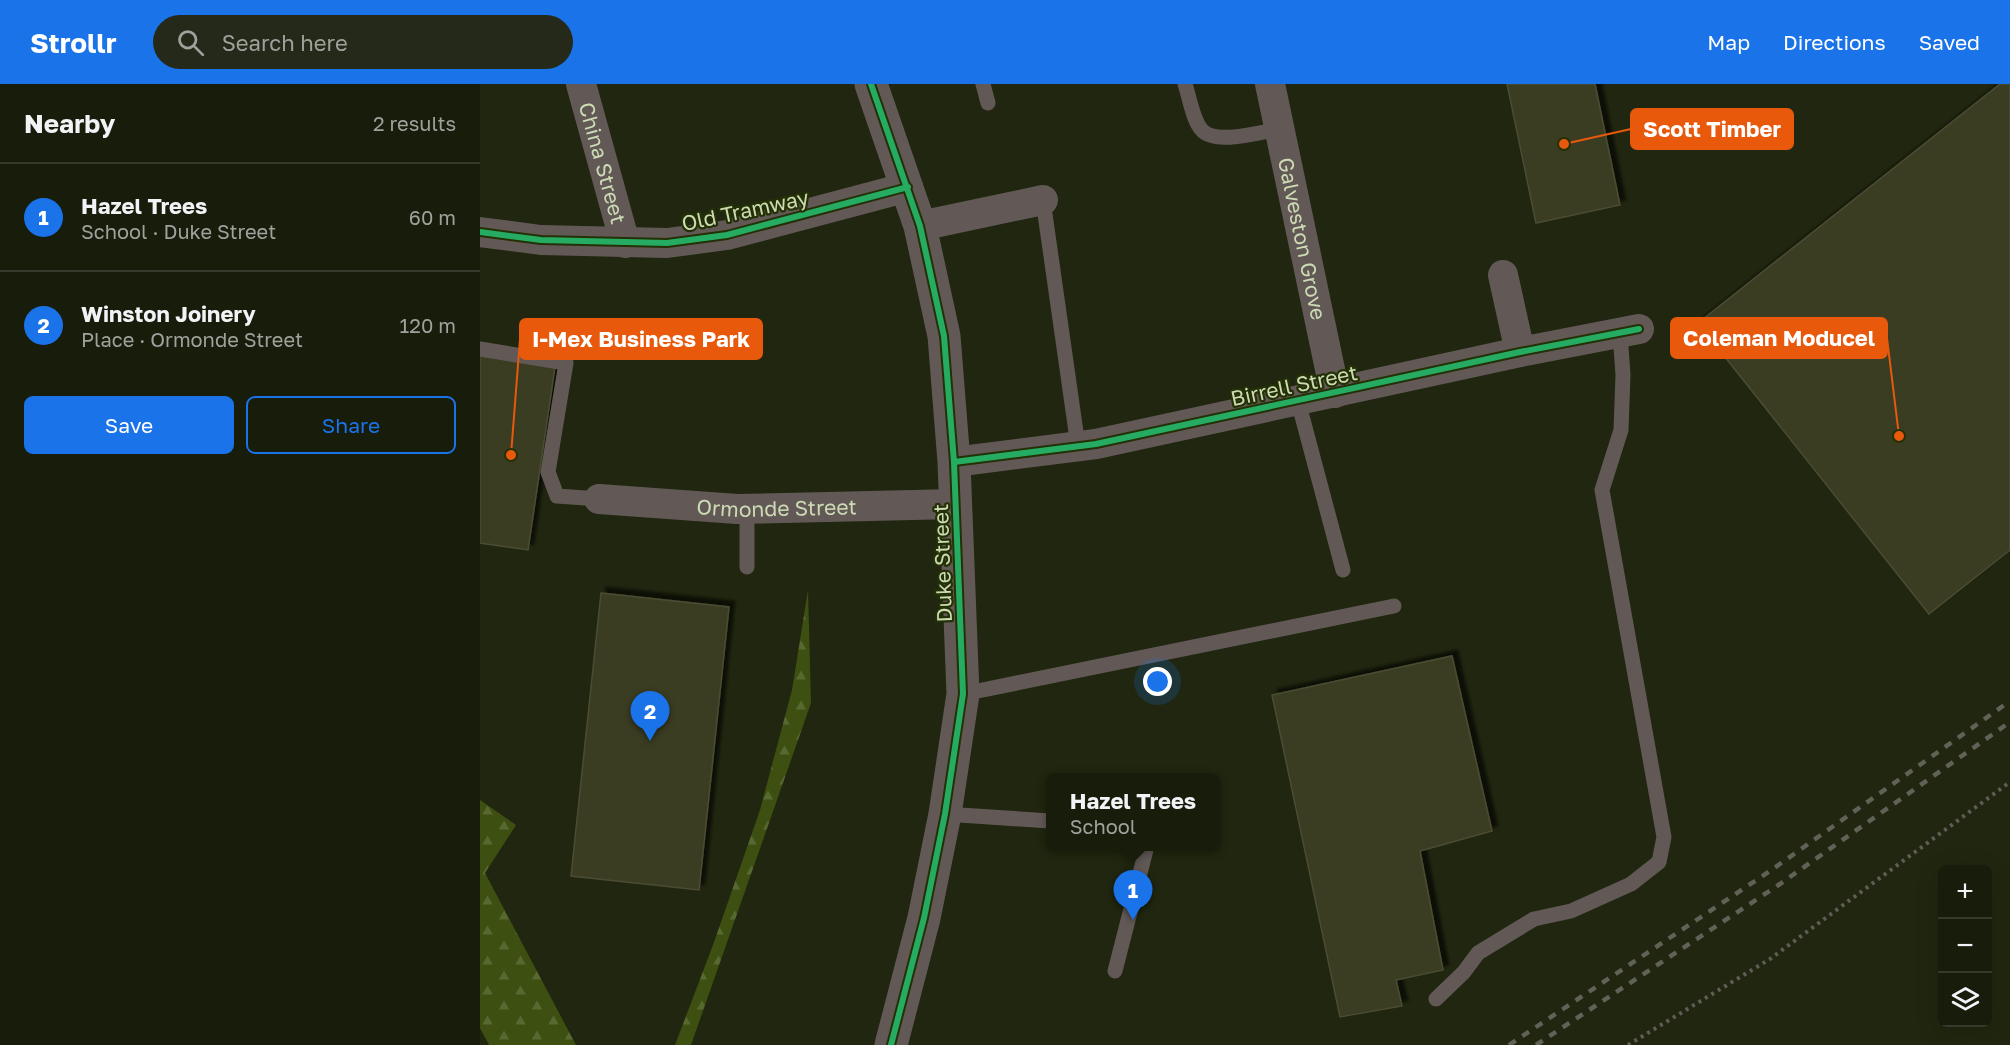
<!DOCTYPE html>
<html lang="en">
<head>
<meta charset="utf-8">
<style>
	:root { --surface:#181c0b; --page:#252919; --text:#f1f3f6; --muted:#9fa19d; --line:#363a2c; --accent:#1a73e8 }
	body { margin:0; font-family:"Golos Text",sans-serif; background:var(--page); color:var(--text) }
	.controls { position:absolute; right:18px; bottom:18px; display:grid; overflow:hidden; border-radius:9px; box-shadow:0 6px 24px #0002 }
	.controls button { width:54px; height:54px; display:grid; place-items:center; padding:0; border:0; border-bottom:2px solid var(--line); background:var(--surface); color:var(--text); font:30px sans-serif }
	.you { position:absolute; left:678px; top:598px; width:21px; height:21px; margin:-15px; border:4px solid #fff; border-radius:50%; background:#1a73e8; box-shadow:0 0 0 9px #1a73e833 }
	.badge { display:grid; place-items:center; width:39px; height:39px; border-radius:50%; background:var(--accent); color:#fff; font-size:20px; font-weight:700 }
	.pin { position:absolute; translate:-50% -50px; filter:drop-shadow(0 2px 3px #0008) }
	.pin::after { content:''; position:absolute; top:32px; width:21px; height:18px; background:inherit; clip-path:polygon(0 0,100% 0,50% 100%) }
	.popup { position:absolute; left:566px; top:689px; width:174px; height:78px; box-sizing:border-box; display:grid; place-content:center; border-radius:9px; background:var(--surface); filter:drop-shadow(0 2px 4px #0005); font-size:20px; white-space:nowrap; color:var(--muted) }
	.popup b { font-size:22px; color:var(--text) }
	.popup::after { content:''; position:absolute; left:50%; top:100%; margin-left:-12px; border:12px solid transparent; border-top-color:var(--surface) }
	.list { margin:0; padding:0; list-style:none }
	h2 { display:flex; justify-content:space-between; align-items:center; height:78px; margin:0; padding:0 24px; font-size:26px }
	h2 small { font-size:20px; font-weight:400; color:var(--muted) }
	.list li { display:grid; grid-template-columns:39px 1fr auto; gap:18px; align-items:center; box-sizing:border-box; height:108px; padding:0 24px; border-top:2px solid var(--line) }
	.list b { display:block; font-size:22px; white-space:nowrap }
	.list p { margin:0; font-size:20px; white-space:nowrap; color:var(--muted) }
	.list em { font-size:20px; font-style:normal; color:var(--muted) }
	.actions { display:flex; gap:12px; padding:18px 24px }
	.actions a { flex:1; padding:14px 0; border:2px solid var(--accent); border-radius:9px; text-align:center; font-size:21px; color:var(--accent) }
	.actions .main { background:var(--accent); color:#fff }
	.icon { flex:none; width:33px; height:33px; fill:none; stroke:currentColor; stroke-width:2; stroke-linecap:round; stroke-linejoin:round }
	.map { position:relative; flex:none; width:1530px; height:961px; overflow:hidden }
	header { display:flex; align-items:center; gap:36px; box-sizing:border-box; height:84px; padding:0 30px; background:var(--accent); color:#fff }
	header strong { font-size:28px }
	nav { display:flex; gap:33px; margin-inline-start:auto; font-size:21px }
	.search { width:420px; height:54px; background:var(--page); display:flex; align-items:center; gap:15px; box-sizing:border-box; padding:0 21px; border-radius:33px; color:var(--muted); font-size:22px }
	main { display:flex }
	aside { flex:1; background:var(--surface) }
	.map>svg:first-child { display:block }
	.forest { fill:url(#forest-firs) }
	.building { fill:#3b3c24; stroke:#4b4d32; stroke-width:1.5; filter:url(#shadow) }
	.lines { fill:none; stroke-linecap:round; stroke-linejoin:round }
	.path { stroke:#615d56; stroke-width:4; stroke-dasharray:3 4.5; stroke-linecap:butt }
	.service { stroke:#625957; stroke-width:15 }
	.minor { stroke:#625957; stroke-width:30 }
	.tertiary { stroke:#625957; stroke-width:33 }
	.rail { stroke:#626157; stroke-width:4.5; stroke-dasharray:8 8; stroke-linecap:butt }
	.cycleway-casing { stroke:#243005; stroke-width:10 }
	.cycleway { stroke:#26ab63; stroke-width:6 }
	.labels { text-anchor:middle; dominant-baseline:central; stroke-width:4.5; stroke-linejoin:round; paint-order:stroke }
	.street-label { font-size:21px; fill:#ccdbb4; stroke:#243005 }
	.leader { fill:none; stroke:#e8590c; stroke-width:2 }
	.callout-dot { fill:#e8590c; stroke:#243005; stroke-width:2 }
	.callout { fill:#e8590c; stroke:#e8590c; stroke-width:2 }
	.callout-label { font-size:22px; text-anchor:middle; font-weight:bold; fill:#fff }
</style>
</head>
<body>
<header>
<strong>Strollr</strong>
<div class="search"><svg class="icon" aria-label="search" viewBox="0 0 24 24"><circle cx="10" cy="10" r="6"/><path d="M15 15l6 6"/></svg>Search here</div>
<nav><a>Map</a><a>Directions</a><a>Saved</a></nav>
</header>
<main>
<aside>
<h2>Nearby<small>2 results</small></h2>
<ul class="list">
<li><span class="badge">1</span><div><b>Hazel Trees</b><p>School · Duke Street</p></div><em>60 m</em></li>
<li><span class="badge">2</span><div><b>Winston Joinery</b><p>Place · Ormonde Street</p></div><em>120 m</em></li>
</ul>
<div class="actions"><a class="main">Save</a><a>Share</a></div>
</aside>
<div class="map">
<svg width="1530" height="961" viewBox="0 0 1530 961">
	<defs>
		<pattern id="forest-firs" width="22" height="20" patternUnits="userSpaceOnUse" patternTransform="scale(1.5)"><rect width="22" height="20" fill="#3d4f11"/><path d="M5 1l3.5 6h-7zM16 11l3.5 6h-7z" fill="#586831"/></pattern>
		<filter id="shadow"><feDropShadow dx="5.5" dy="-5.5" stdDeviation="1.5" flood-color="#0009"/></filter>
	</defs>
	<rect width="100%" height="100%" fill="#20260f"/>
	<path class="forest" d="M 328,506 L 331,619 L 211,961 L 195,961 L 233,861 L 280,726 L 312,606 Z
		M 0,716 L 36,741 L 5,789 L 96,961 L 9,961 L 0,944 Z"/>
	<path class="building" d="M 1027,0 L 1115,0 L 1140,121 L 1056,139 Z
		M 1520,0 L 1530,0 L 1530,466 L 1449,530 L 1218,239 Z
		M 0,272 L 75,283 L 48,466 L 0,459 Z
		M 121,509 L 249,523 L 219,806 L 91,792 Z
		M 972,572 L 1012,747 L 940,767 L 963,886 L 916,896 L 922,922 L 860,933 L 792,611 Z"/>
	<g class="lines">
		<path class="path" d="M 1148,961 L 1290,875 L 1530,698"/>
		<path class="service" d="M 503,0 L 508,19
			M 705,0 C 709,12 713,36 721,45 C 733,62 781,48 799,45
			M 563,116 L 598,362
			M 0,265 L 86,279 L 68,388 L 77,412 L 119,415
			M 818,317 L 863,486
			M 267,483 L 267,425
			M 483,610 L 914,522
			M 465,730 L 570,737
			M 635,887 L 667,762
			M 956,915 L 984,888 L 998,869 L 1054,835 L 1091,827 L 1151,800 L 1179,778 L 1184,753 L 1122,406 L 1141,346 L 1143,291 L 1140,249"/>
		<g class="minor">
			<path id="s1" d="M 101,0 L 145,159"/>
			<path id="s2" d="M 790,0 L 855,309"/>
			<path d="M 440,142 L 563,116"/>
			<path d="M 0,148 L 61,156 L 187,159 L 247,151 L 428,103"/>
			<path d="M 1023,191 L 1040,268"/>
			<path d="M 474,378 L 616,360 L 1040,268 L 1159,245"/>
			<path id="s3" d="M 119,415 L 257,425 L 476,420"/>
		</g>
		<path class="tertiary" d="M 391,0 L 440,142 L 464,252 L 474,378 L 483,610 L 465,730 L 444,834 L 411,961"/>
		<path class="rail" d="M 1029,961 L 1290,787 L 1530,617
			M 1056,961 L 1300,800 L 1530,638"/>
		<g class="cycleway-casing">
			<path id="cycleway" d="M 391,0 L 440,142 L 464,252 L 474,378 L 483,610 L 465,730 L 444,834 L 411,961
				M 0,148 L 61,156 L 187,159 L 247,151 L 428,103
				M 474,378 L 616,360 L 1040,268 L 1159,245"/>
		</g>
		<use href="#cycleway" class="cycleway"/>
	</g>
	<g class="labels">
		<g class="street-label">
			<text stroke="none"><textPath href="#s1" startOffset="82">China Street</textPath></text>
			<text transform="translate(265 126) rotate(-12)">Old Tramway</text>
			<text stroke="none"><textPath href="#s2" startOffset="158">Galveston Grove</textPath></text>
			<text transform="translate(814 301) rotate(-12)">Birrell Street</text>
			<text stroke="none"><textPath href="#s3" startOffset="178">Ormonde Street</textPath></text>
			<text transform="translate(462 479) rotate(-92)">Duke Street</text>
		</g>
	</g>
	<path class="leader" d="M1084 60L1151 45M1419 352L1407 254M31 371L40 255"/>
	<g class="callout-dot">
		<circle cx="1084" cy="60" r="6"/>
		<circle cx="1419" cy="352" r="6"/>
		<circle cx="31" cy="371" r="6"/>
	</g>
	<g class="callout">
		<rect x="1151" y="25" width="162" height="40" rx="6"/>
		<rect x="1191" y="234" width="216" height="40" rx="6"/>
		<rect x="40" y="235" width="242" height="40" rx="6"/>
	</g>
	<g class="callout-label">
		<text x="1232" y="53">Scott Timber</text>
		<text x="1299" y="262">Coleman Moducel</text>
		<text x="161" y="263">I-Mex Business Park</text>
	</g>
</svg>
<div class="controls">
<button>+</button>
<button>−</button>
<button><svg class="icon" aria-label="layers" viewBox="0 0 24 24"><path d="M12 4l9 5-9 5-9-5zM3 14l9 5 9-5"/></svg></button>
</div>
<div class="you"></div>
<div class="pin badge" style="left:653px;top:836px">1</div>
<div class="popup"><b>Hazel Trees</b>School</div>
<div class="pin badge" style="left:170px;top:657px">2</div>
</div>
</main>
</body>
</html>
